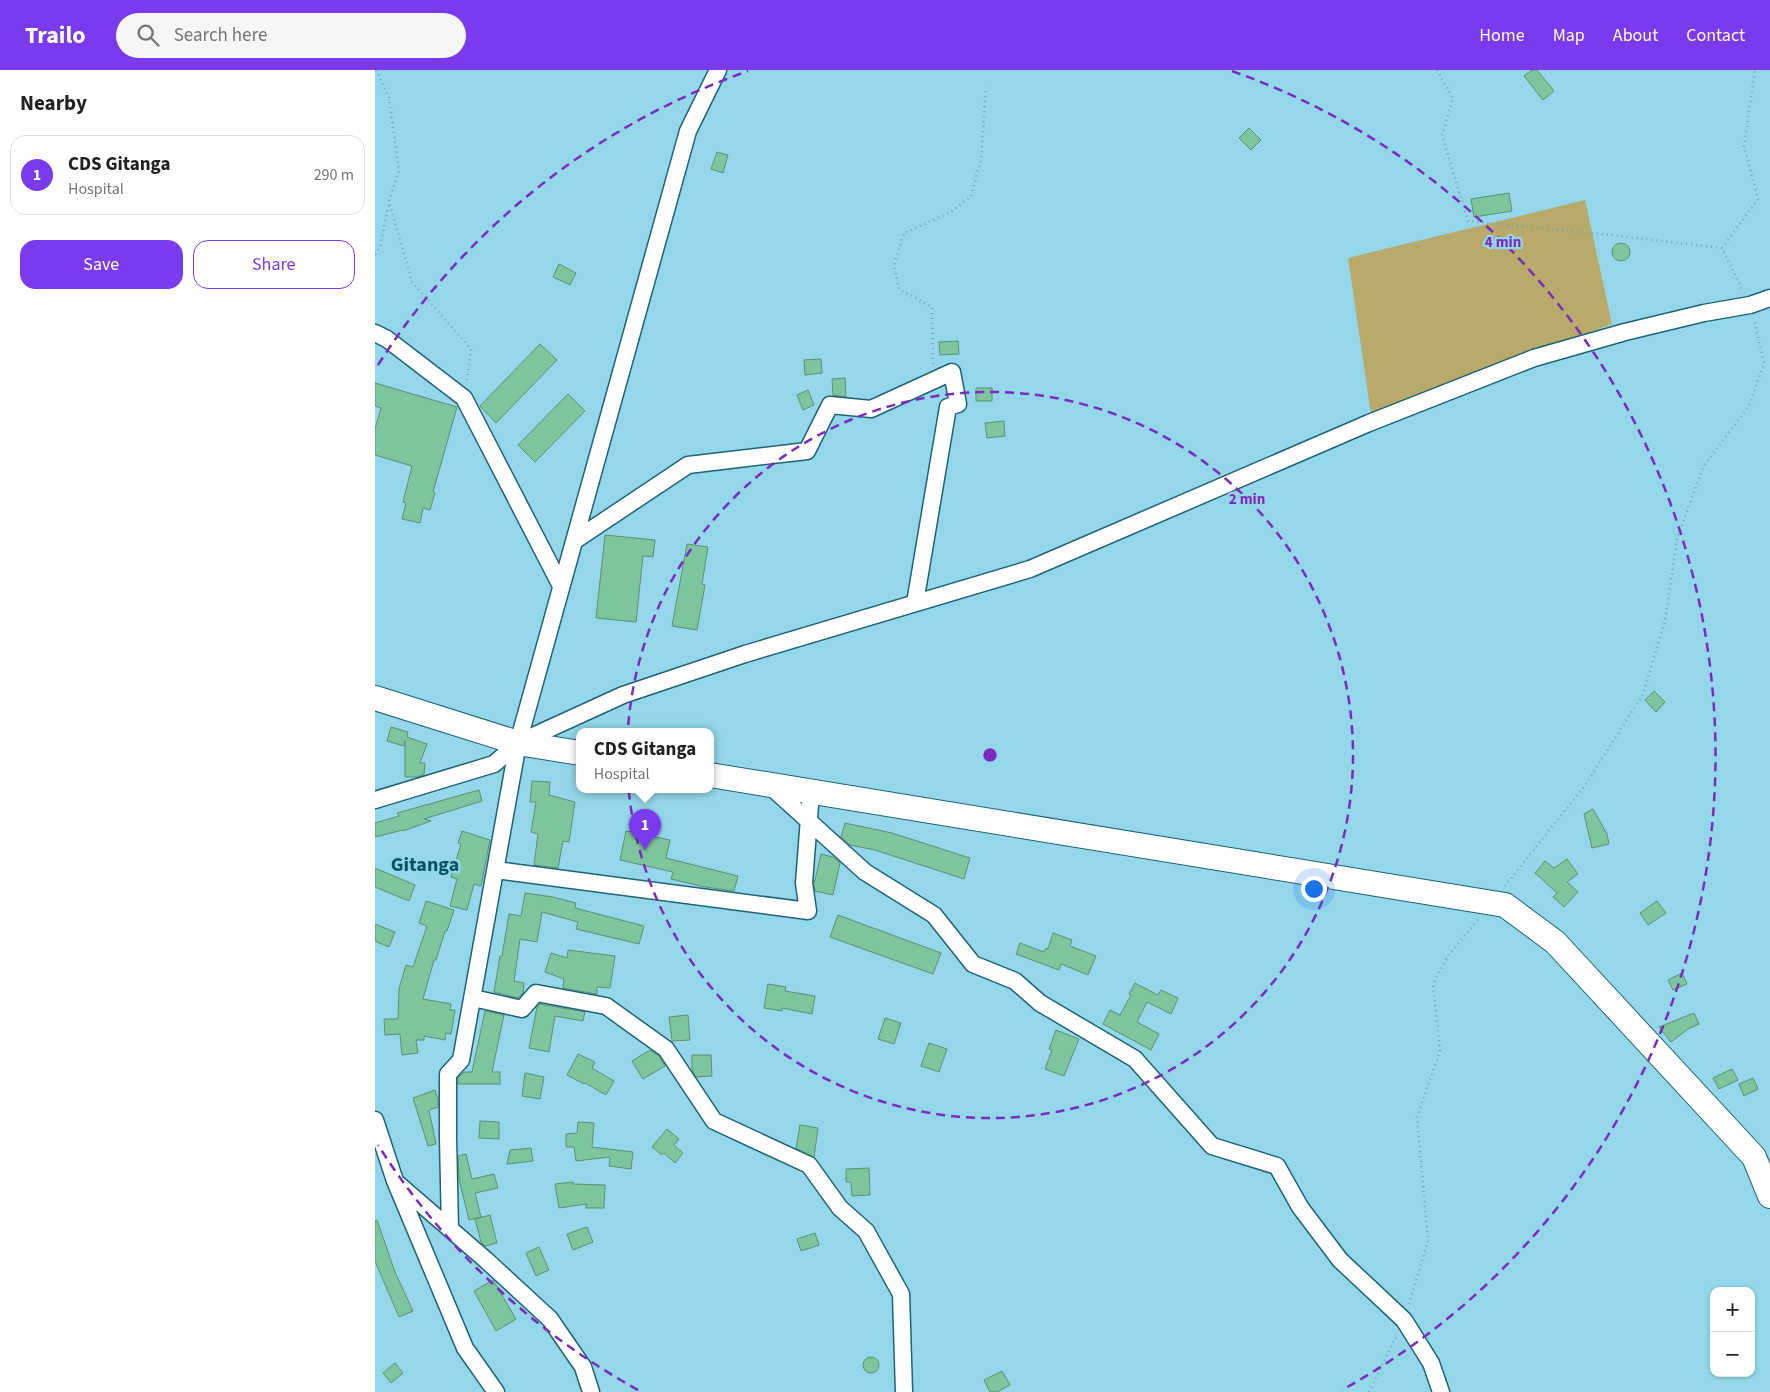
<!DOCTYPE html>
<html lang="en">
<head>
<meta charset="utf-8">
<style>
	:root { --surface:#fff; --page:#f6f6f6; --text:#222; --muted:#767676; --line:#e0e0e0; --accent:#7c3aed }
	body { margin:0; font-family:"Source Sans 3",sans-serif; background:var(--page); color:var(--text) }
	.controls { position:absolute; right:15px; bottom:15px; display:grid; overflow:hidden; border-radius:10px; box-shadow:0 1px 4px #0004 }
	.controls button { width:45px; height:45px; display:grid; place-items:center; padding:0; border:0; border-bottom:1px solid var(--line); background:var(--surface); color:var(--text); font:25px sans-serif }
	.you { position:absolute; left:938px; top:818px; width:18px; height:18px; margin:-12px; border:4px solid #fff; border-radius:50%; background:#1a73e8; box-shadow:0 0 0 8px #1a73e833 }
	.badge { display:grid; place-items:center; width:32px; height:32px; border-radius:50%; background:var(--accent); color:#fff; font-size:16px; font-weight:700 }
	.pin { position:absolute; translate:-50% -41px; filter:drop-shadow(0 1px 2px #0008) }
	.pin::after { content:''; position:absolute; top:26px; width:18px; height:15px; background:inherit; clip-path:polygon(0 0,100% 0,50% 100%) }
	.popup { position:absolute; left:201px; top:658px; width:138px; height:65px; box-sizing:border-box; display:grid; place-content:center; border-radius:10px; background:var(--surface); filter:drop-shadow(0 1px 4px #0005); font-size:16px; white-space:nowrap; color:var(--muted) }
	.popup b { font-size:19px; color:var(--text) }
	.popup::after { content:''; position:absolute; left:50%; top:100%; margin-left:-10px; border:10px solid transparent; border-top-color:var(--surface) }
	.list { margin:0; padding:0; list-style:none }
	h2 { display:flex; justify-content:space-between; align-items:center; height:65px; margin:0; padding:0 20px; font-size:21px }
	h2 small { font-size:16px; font-weight:400; color:var(--muted) }
	.list li { display:grid; grid-template-columns:32px 1fr auto; gap:15px; align-items:center; box-sizing:border-box; height:80px; margin:0 10px 10px; padding:0 10px; border:1px solid var(--line); border-radius:15px }
	.list b { display:block; font-size:19px; white-space:nowrap }
	.list p { margin:0; font-size:16px; white-space:nowrap; color:var(--muted) }
	.list em { font-size:16px; font-style:normal; color:var(--muted) }
	.actions { display:flex; gap:10px; padding:15px 20px }
	.actions a { flex:1; padding:11px 0; border:1px solid var(--accent); border-radius:15px; text-align:center; font-size:18px; color:var(--accent) }
	.actions .main { background:var(--accent); color:#fff }
	.icon { flex:none; width:28px; height:28px; fill:none; stroke:currentColor; stroke-width:2; stroke-linecap:round; stroke-linejoin:round }
	.map { position:relative; flex:none; width:1395px; height:1322px; overflow:hidden }
	header { display:flex; align-items:center; gap:30px; box-sizing:border-box; height:70px; padding:0 25px; background:var(--accent); color:#fff }
	header strong { font-size:24px }
	nav { display:flex; gap:28px; margin-inline-start:auto; font-size:18px }
	.search { width:350px; height:45px; background:var(--page); display:flex; align-items:center; gap:12px; box-sizing:border-box; padding:0 18px; border-radius:28px; color:var(--muted); font-size:19px }
	main { display:flex }
	aside { flex:1; background:var(--surface) }
	.map>svg:first-child { display:block }
	.green { fill:#b7aa6b }
	.building { fill:#7dc59c; stroke:#5c9173 }
	.lines { fill:none; stroke-linecap:round; stroke-linejoin:round }
	.street-casing { stroke:#1e6476; stroke-width:19 }
	.secondary-casing { stroke:#1e6476; stroke-width:26 }
	.path { stroke:#6fa5b6; stroke-width:2.5; stroke-dasharray:1 4; stroke-linecap:butt }
	.street { stroke:#fff; stroke-width:16 }
	.secondary { stroke:#fff; stroke-width:24 }
	.ring { fill:none; stroke:#7b2cbf; stroke-width:2.5; stroke-dasharray:9 6 }
	.labels { text-anchor:middle; dominant-baseline:central; stroke-width:4.5; stroke-linejoin:round; paint-order:stroke }
	.district-label { font-size:20px; font-weight:bold; fill:#045466; stroke:#94d7eb }
	.centre { fill:#7b2cbf; stroke:#94d7eb; stroke-width:2.5 }
	.ring-label { font-size:15px; text-anchor:middle; font-weight:bold; fill:#7b2cbf; stroke:#94d7eb; stroke-width:4.5; stroke-linejoin:round; paint-order:stroke }
</style>
</head>
<body>
<header>
<strong>Trailo</strong>
<div class="search"><svg class="icon" aria-label="search" viewBox="0 0 24 24"><circle cx="10" cy="10" r="6"/><path d="M15 15l6 6"/></svg>Search here</div>
<nav><a>Home</a><a>Map</a><a>About</a><a>Contact</a></nav>
</header>
<main>
<aside>
<h2>Nearby<small></small></h2>
<ul class="list">
<li><span class="badge">1</span><div><b>CDS Gitanga</b><p>Hospital</p></div><em>290 m</em></li>
</ul>
<div class="actions"><a class="main">Save</a><a>Share</a></div>
</aside>
<div class="map">
<svg width="1395" height="1322" viewBox="0 0 1395 1322">
	<rect width="100%" height="100%" fill="#94d7eb"/>
	<path class="green" d="M 1210,130 L 1237,254 L 996,344 L 973,188 Z"/>
	<path class="building" d="M 1157,0 L 1162,0 L 1179,21 L 1168,30 L 1149,6 Z
		M 874,58 L 886,70 L 876,80 L 864,68 Z
		M 342,82 L 353,85 L 348,103 L 336,99 Z
		M 1134,123 L 1137,141 L 1099,147 L 1096,129 Z
		M1237 182a9 9 0 1 1 18 0a9 9 0 1 1-18 0Z
		M 184,194 L 201,203 L 195,215 L 178,207 Z
		M 583,271 L 584,284 L 565,285 L 564,272 Z
		M 165,274 L 182,290 L 121,353 L 105,336 Z
		M 446,289 L 447,303 L 430,305 L 429,290 Z
		M 470,308 L 471,327 L 458,325 L 457,309 Z
		M 0,313 L 82,337 L 58,422 L 60,423 L 55,440 L 48,438 L 45,453 L 27,449 L 31,433 L 28,432 L 37,396 L 0,385 L 0,359 L 6,338 L 0,336 Z
		M 601,318 L 617,318 L 617,331 L 601,331 Z
		M 433,320 L 439,335 L 428,340 L 422,325 Z
		M 193,324 L 210,341 L 160,392 L 143,375 Z
		M 629,351 L 630,366 L 612,368 L 610,353 Z
		M 230,465 L 280,470 L 278,487 L 268,486 L 261,552 L 221,548 Z
		M 312,474 L 333,477 L 327,514 L 330,515 L 322,560 L 297,556 Z
		M 1279,621 L 1290,632 L 1281,642 L 1270,630 Z
		M 16,657 L 33,662 L 32,667 L 52,674 L 45,693 L 50,693 L 49,705 L 41,707 L 30,707 L 30,671 L 29,676 L 12,671 Z
		M 157,711 L 175,712 L 174,725 L 200,732 L 194,772 L 188,771 L 183,798 L 159,795 L 163,764 L 156,762 L 161,732 L 155,732 Z
		M 104,720 L 107,731 L 49,749 L 56,751 L 28,761 L 28,760 L 0,767 L 0,753 L 24,746 L 22,743 Z
		M 1218,739 L 1232,764 L 1234,774 L 1217,778 L 1209,744 Z
		M 470,753 L 517,763 L 595,788 L 589,809 L 500,780 L 475,775 L 466,767 Z
		M 87,761 L 115,770 L 106,816 L 99,814 L 92,840 L 75,836 L 82,809 L 76,807 L 86,774 L 83,773 Z
		M 251,761 L 295,770 L 291,788 L 363,806 L 359,821 L 330,817 L 296,809 L 298,802 L 245,790 Z
		M 446,784 L 458,787 L 465,793 L 458,825 L 440,821 L 439,814 Z
		M 1192,789 L 1203,804 L 1192,812 L 1203,822 L 1189,837 L 1178,827 L 1182,823 L 1160,803 L 1170,791 L 1179,798 Z
		M 0,798 L 40,815 L 34,831 L 0,817 Z
		M 150,823 L 178,827 L 201,833 L 200,838 L 269,856 L 264,874 L 201,859 L 203,852 L 167,842 L 162,872 L 145,869 L 139,911 L 149,913 L 148,923 L 143,928 L 119,922 L 125,886 L 127,886 L 134,844 L 146,846 Z
		M 51,831 L 79,840 L 72,861 L 70,861 L 61,890 L 59,890 L 48,929 L 76,934 L 75,940 L 80,940 L 76,964 L 71,963 L 70,970 L 49,966 L 49,970 L 41,970 L 43,983 L 27,985 L 25,964 L 10,965 L 9,949 L 23,949 L 24,919 L 31,895 L 38,897 L 52,856 L 44,853 Z
		M 1282,831 L 1291,843 L 1273,855 L 1265,843 Z
		M 463,845 L 566,883 L 558,904 L 455,867 Z
		M 0,854 L 20,862 L 14,877 L 0,871 Z
		M 678,863 L 697,870 L 695,876 L 721,886 L 713,905 L 686,894 L 684,900 L 641,884 L 645,873 L 669,882 L 671,878 L 673,879 Z
		M 193,880 L 240,886 L 235,918 L 222,917 L 222,924 L 188,918 L 189,909 L 170,902 L 176,883 L 192,888 Z
		M 1307,903 L 1312,914 L 1298,920 L 1293,910 Z
		M 760,913 L 783,925 L 786,920 L 803,928 L 796,944 L 772,932 L 762,952 L 784,964 L 776,980 L 728,954 L 735,940 L 745,945 L 756,925 L 754,924 Z
		M 393,914 L 411,917 L 410,921 L 440,926 L 437,944 L 407,938 L 407,941 L 389,938 Z
		M 165,934 L 210,942 L 208,951 L 180,946 L 174,982 L 154,978 L 162,937 Z
		M 110,941 L 129,945 L 117,1002 L 125,1002 L 125,1014 L 83,1014 L 83,1008 L 89,1002 L 97,1002 Z
		M 1319,943 L 1324,954 L 1313,959 L 1296,972 L 1284,957 Z
		M 313,945 L 315,970 L 297,971 L 294,947 Z
		M 510,948 L 526,953 L 519,974 L 503,969 Z
		M 681,960 L 704,969 L 689,1006 L 670,999 L 677,980 L 674,979 Z
		M 554,973 L 572,979 L 564,1002 L 546,996 Z
		M 275,980 L 284,986 L 290,996 L 268,1009 L 257,991 Z
		M 203,984 L 220,992 L 217,998 L 239,1011 L 231,1025 L 210,1013 L 209,1014 L 192,1005 Z
		M 317,985 L 336,985 L 337,1006 L 321,1007 L 317,1000 Z
		M 1357,999 L 1363,1010 L 1344,1019 L 1338,1008 Z
		M 150,1003 L 169,1007 L 165,1029 L 147,1026 Z
		M 1378,1008 L 1383,1019 L 1369,1026 L 1364,1014 Z
		M 60,1020 L 63,1029 L 63,1037 L 54,1040 L 61,1074 L 53,1076 L 38,1028 Z
		M 105,1051 L 124,1052 L 124,1069 L 104,1068 Z
		M 203,1052 L 219,1053 L 217,1077 L 258,1082 L 256,1099 L 234,1096 L 235,1087 L 201,1091 L 199,1077 L 191,1077 L 191,1064 L 202,1063 Z
		M 425,1055 L 443,1058 L 439,1087 L 421,1078 Z
		M 292,1059 L 304,1069 L 299,1075 L 308,1083 L 300,1093 L 289,1083 L 287,1085 L 277,1077 Z
		M 156,1078 L 158,1091 L 132,1094 L 135,1080 Z
		M 91,1084 L 97,1109 L 119,1104 L 123,1118 L 100,1123 L 106,1147 L 94,1150 L 84,1109 L 83,1086 Z
		M 494,1098 L 495,1125 L 477,1126 L 476,1112 L 471,1112 L 471,1099 Z
		M 198,1112 L 198,1114 L 230,1115 L 229,1138 L 211,1138 L 211,1134 L 184,1138 L 180,1114 Z
		M 115,1145 L 122,1173 L 110,1176 L 106,1172 L 100,1149 Z
		M 2,1150 L 20,1202 L 38,1241 L 24,1247 L 0,1191 L 0,1151 Z
		M 212,1157 L 218,1172 L 198,1180 L 192,1164 Z
		M 440,1163 L 444,1175 L 426,1181 L 422,1169 Z
		M 164,1177 L 174,1200 L 161,1206 L 151,1183 Z
		M 118,1210 L 141,1249 L 121,1261 L 99,1221 Z
		M488 1295a8 8 0 1 1 16 0a8 8 0 1 1-16 0Z
		M 20,1293 L 28,1303 L 16,1313 L 8,1303 Z
		M 627,1301 L 635,1315 L 622,1322 L 615,1322 L 609,1310 Z"/>
	<g class="lines">
		<g class="street-casing">
			<path id="street" d="M 0,263 L 12,269 L 89,328 L 186,516
				M 199,471 L 313,395 L 432,381 L 455,335 L 496,339 L 577,302 L 583,334 L 573,337 L 540,533
				M 394,715 L 490,802 L 559,845 L 598,894 L 640,911 L 665,933 L 760,989 L 837,1076 L 902,1096 L 925,1137 L 965,1190 L 1029,1250 L 1056,1293 L 1066,1322
				M 0,730 L 119,694 L 143,673 L 248,625 L 370,584 L 655,499 L 994,353 L 1159,288 L 1250,262 L 1329,243 L 1375,235 L 1395,228
				M 121,800 L 433,841 L 429,813 L 436,722
				M 98,928 L 147,939 L 161,923 L 231,936 L 291,979 L 339,1051 L 434,1095 L 465,1138 L 491,1161 L 526,1224 L 529,1322
				M 0,1050 L 20,1111 L 90,1278 L 121,1322
				M 23,1114 L 111,1190 L 175,1249 L 208,1297 L 216,1322
				M 75,1159 L 73,1068 L 73,1004 L 86,990 L 143,673 L 313,61 L 343,0"/>
		</g>
		<g class="secondary-casing">
			<path id="secondary" d="M 0,628 L 143,673 L 205,683
				M 335,705 L 1130,835 L 1180,872 L 1379,1087 L 1395,1126"/>
		</g>
		<path class="path" d="M 1,0 L 14,28 L 24,101 L 14,131 L 37,212 L 96,279 L 92,310
			M 1062,0 L 1078,29 L 1067,65 L 1093,151 L 1236,165 L 1347,178 L 1368,221
			M 1347,178 L 1383,129 L 1369,76 L 1380,0
			M 0,184 L 5,177 L 14,133
			M 558,294 L 557,237 L 524,219 L 519,196 L 529,163 L 576,142 L 596,126 L 606,89 L 611,17
			M 1130,816 L 1211,714 L 1268,624 L 1290,551 L 1302,469 L 1328,397 L 1374,336 L 1389,293 L 1379,249
			M 1034,1234 L 1053,1171 L 1042,1047 L 1065,981 L 1058,914 L 1073,886 L 1103,849
			M 994,1322 L 1021,1267"/>
		<use href="#street" class="street"/>
		<use href="#secondary" class="secondary"/>
	</g>
	<g class="ring">
		<circle cx="615" cy="685" r="363"/>
		<path d="M263 1320A726 726 0 0 1 3 1075M3 295A726 726 0 0 1 373 1M857 1A726 726 0 0 1 967 1320"/>
	</g>
	<g class="labels">
		<g class="district-label">
			<text x="50" y="795">Gitanga</text>
		</g>
	</g>
	<circle cx="615" cy="685" r="8" class="centre"/>
	<g class="ring-label">
		<text x="1128" y="177">4 min</text>
		<text x="872" y="434">2 min</text>
	</g>
</svg>
<div class="controls">
<button>+</button>
<button>−</button>
</div>
<div class="you"></div>
<div class="pin badge" style="left:270px;top:780px">1</div>
<div class="popup"><b>CDS Gitanga</b>Hospital</div>
</div>
</main>
</body>
</html>
